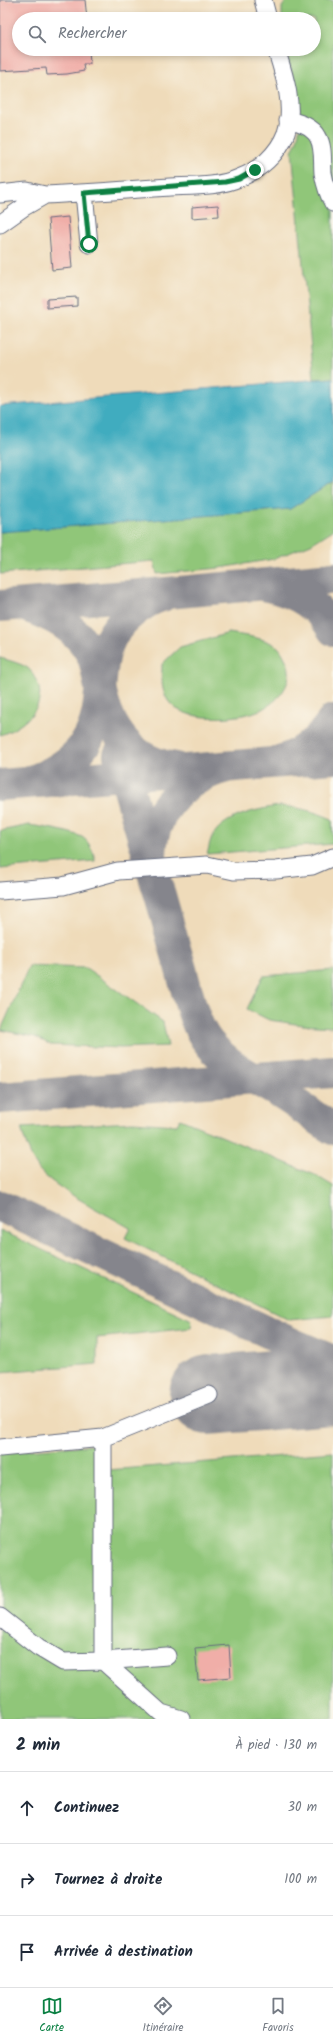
<!DOCTYPE html>
<html lang="fr">
<head>
<meta charset="utf-8">
<style>
	:root { --surface:#fff; --page:#f2f2f3; --text:#1f2937; --muted:#747a83; --line:#e0e1e3; --accent:#0b8043 }
	body { margin:0; font-family:Kalam,sans-serif; background:var(--page); color:var(--text) }
	.stop { position:absolute; width:12px; height:12px; margin:-9px; border:3px solid #0b8043; border-radius:50%; background:#fff }
	.stop.end { background:#0b8043; border-color:#fff; box-shadow:0 1px 4px #0008 }
	.list { margin:0; padding:0; list-style:none }
	h2 { display:flex; justify-content:space-between; align-items:center; height:52px; margin:0; padding:0 16px; font-size:17px }
	h2 small { font-size:13px; font-weight:400; color:var(--muted) }
	.list li { display:grid; grid-template-columns:26px 1fr auto; gap:12px; align-items:center; box-sizing:border-box; height:72px; padding:0 16px; border-top:1px solid var(--line) }
	.list b { display:block; font-size:15px; white-space:nowrap }
	.list em { font-size:13px; font-style:normal; color:var(--muted) }
	.icon { flex:none; width:22px; height:22px; fill:none; stroke:currentColor; stroke-width:2; stroke-linecap:round; stroke-linejoin:round }
	.map { position:relative; flex:none; width:333px; height:1719px; overflow:hidden }
	.search { position:absolute; background:var(--surface); box-shadow:0 2px 6px #0003; left:12px; right:12px; top:12px; height:44px; display:flex; align-items:center; gap:10px; box-sizing:border-box; padding:0 14px; border-radius:22px; color:var(--muted); font-size:15px }
	.sheet { height:268px; background:var(--surface) }
	nav { display:flex; justify-content:space-around; align-items:center; box-sizing:border-box; height:56px; border-top:1px solid var(--line); background:var(--surface); font-size:11px; color:var(--muted) }
	nav a { display:grid; justify-items:center; gap:2px }
	nav .on { color:var(--accent) }
	.map>svg:first-child { display:block }
	.green { fill:#90c679; stroke:#567a6c }
	.water { fill:#40acbf; stroke:#2e6e8e }
	.lines { fill:none; stroke-linecap:round; stroke-linejoin:round }
	.taxiway { stroke:#85858c; stroke-width:32 }
	.runway { stroke:#85858c; stroke-width:80 }
	.building { fill:#f0aea8 }
	.minor-casing { stroke:#656b7e; stroke-width:19 }
	.minor { stroke:#fff; stroke-width:17 }
	.route { stroke:#0b8043; stroke-width:5 }
</style>
</head>
<body>
<div class="map">
<svg width="333" height="1719" viewBox="0 0 333 1719">
	<rect width="100%" height="100%" fill="#fbf7ec"/>
	<filter id="ink" filterUnits="userSpaceOnUse"><feTurbulence type="fractalNoise" baseFrequency=".025" numOctaves="2"/><feDisplacementMap in="SourceGraphic" scale="8" xChannelSelector="R" yChannelSelector="G"/><feConvolveMatrix kernelMatrix="1 2 1 2 8 2 1 2 1" color-interpolation-filters="sRGB"/></filter>
	<filter id="wash" filterUnits="userSpaceOnUse"><feTurbulence type="fractalNoise" baseFrequency=".012" numOctaves="4" result="noise"/><feDisplacementMap in="SourceGraphic" scale="16" xChannelSelector="R" yChannelSelector="G"/><feGaussianBlur stdDeviation="0.9" result="paint"/><feColorMatrix in="noise" values="0 0 0 0 0 0 0 0 0 0 0 0 0 0 0 0 0 1.4 0 .05"/><feComposite in="paint" operator="in"/></filter>
	<g filter="url(#wash)">
		<rect width="100%" height="100%" fill="#efdbba"/>
		<path class="green" d="M 287,0 L 333,0 L 333,378 L 314,379 L 292,151 C 310,121 293,80 285,49 L 314,49 L 314,19 L 282,19 L 282,7 Z
			M 333,482 L 333,530 L 311,544 L 274,559 L 220,568 L 157,574 L 154,561 L 0,574 L 0,532 L 290,509 Z
			M 229,633 C 245,636 264,637 278,647 C 281,650 283,654 285,658 C 297,678 281,700 262,709 C 241,720 184,723 169,702 C 160,690 162,677 162,664 L 180,647 Z
			M 0,658 C 8,660 23,664 29,669 C 32,672 34,677 36,680 C 50,706 22,728 0,735 Z
			M 278,806 C 298,807 314,811 332,819 L 333,844 L 207,854 C 209,849 209,844 211,839 C 221,816 256,810 278,806 Z
			M 29,825 C 43,827 69,831 82,837 C 89,841 95,854 95,861 L 0,869 L 0,831 Z
			M 29,966 L 86,968 L 163,1022 L 168,1046 L 120,1048 L 51,1045 L 35,1037 L 1,1030 Z
			M 333,970 L 333,1027 L 302,1025 L 269,1020 L 247,1009 L 263,976 Z
			M 180,1119 L 315,1175 L 333,1186 L 333,1316 L 289,1320 L 125,1238 L 130,1228 C 108,1215 50,1186 38,1168 C 30,1156 25,1142 21,1128 L 133,1122 L 177,1125 Z
			M 0,1230 L 192,1320 L 191,1328 L 97,1338 L 97,1364 L 0,1372 Z
			M 105,1444 L 108,1470 L 333,1452 L 333,1719 L 0,1719 L 0,1452 Z"/>
		<path class="water" d="M 333,378 L 333,482 L 290,509 L 0,532 L 0,406 Z"/>
		<g class="lines">
			<path class="taxiway" d="M 268,586 C 296,592 319,605 333,630
				M 0,606 L 179,592 L 333,578
				M 25,606 C 52,615 78,628 92,655 C 97,666 97,676 100,687 C 108,729 131,762 176,768
				M 119,755 L 149,858
				M 283,760 C 305,753 321,738 333,720
				M 227,767 C 180,779 145,817 152,869 C 154,877 157,886 160,895 C 166,916 172,937 178,959 C 186,984 192,1023 209,1043 C 228,1067 258,1080 283,1095 C 300,1106 316,1118 333,1129
				M 34,780 C 56,772 80,757 90,735 C 111,692 86,649 133,612 C 142,605 152,598 162,596
				M 0,785 L 333,758
				M 0,1098 L 333,1072
				M 0,1206 L 293,1344 L 333,1361"/>
			<path class="runway" d="M 209,1395 L 333,1385"/>
		</g>
		<g id="blocks">
			<path class="building" d="M 0,0 L 85,0 L 87,19 L 19,19 L 19,49 L 89,49 L 90,64 L 83,64 L 84,71 L 67,74 L 47,75 L 46,68 L 0,71 Z
				M 218,205 L 219,216 L 192,218 L 192,207 Z
				M 68,217 L 72,268 L 52,270 L 48,219 Z
				M 77,297 L 77,306 L 47,308 L 47,299 Z
				M 229,1645 L 231,1677 L 198,1680 L 195,1648 Z"/>
		</g>
	</g>
	<g filter="url(#ink)">
		<use href="#blocks" fill-opacity="0" stroke="#656b7e" stroke-width="1"/>
		<g class="lines">
			<g class="minor-casing">
				<path id="minor" d="M 263,0 L 268,19
					M 288,120 C 299,123 312,126 318,137 C 324,147 322,162 323,173 C 325,184 328,194 333,203
					M 84,193 L 89,244
					M 0,194 L 27,191 L 45,195 C 87,193 128,190 170,187 C 192,186 219,187 239,178 C 260,170 278,154 286,133 C 295,106 284,74 276,49
					M 0,224 L 24,207 L 45,195
					M 0,891 L 63,886 L 118,871 L 207,865 L 234,871 L 276,870 L 312,866 L 333,857
					M 103,1438 L 209,1395
					M 0,1448 L 103,1438 L 103,1661 L 161,1713 L 181,1719
					M 0,1617 L 38,1647 L 63,1662 L 103,1661 L 167,1656"/>
			</g>
			<use href="#minor" class="minor"/>
		</g>
	</g>
	<g class="lines" filter="url(#ink)">
		<path class="route" d="M 89,244 L 84,193 L 225,182 L 239,179 L 255,170"/>
	</g>
</svg>
<div class="stop" style="left:89px;top:244px"></div>
<div class="stop end" style="left:255px;top:170px"></div>
<div class="search"><svg class="icon" aria-label="search" viewBox="0 0 24 24"><circle cx="10" cy="10" r="6"/><path d="M15 15l6 6"/></svg>Rechercher</div>
</div>
<section class="sheet">
<h2>2 min<small>À pied · 130 m</small></h2>
<ul class="list">
<li><svg class="icon" aria-label="ahead" viewBox="0 0 24 24"><path d="M12 20V5M6 11l6-6 6 6"/></svg><div><b>Continuez</b></div><em>30 m</em></li>
<li><svg class="icon" aria-label="right" viewBox="0 0 24 24"><path d="M7 20v-9h11M14 6l5 5-5 5"/></svg><div><b>Tournez à droite</b></div><em>100 m</em></li>
<li><svg class="icon" aria-label="arrive" viewBox="0 0 24 24"><path d="M6 21V4h12l-3 4 3 4H6"/></svg><div><b>Arrivée à destination</b></div></li>
</ul>
</section>
<nav>
<a class="on"><svg class="icon" aria-label="map" viewBox="0 0 24 24"><path d="M3 6l6-2 6 2 6-2v14l-6 2-6-2-6 2zM9 4v14M15 6v14"/></svg>Carte</a>
<a><svg class="icon" aria-label="directions" viewBox="0 0 24 24"><path d="M12 3l9 9-9 9-9-9zM9 14v-3h6M13 9l2 2-2 2"/></svg>Itinéraire</a>
<a><svg class="icon" aria-label="saved" viewBox="0 0 24 24"><path d="M7 4h10v16l-5-4-5 4z"/></svg>Favoris</a>
</nav>
</body>
</html>
